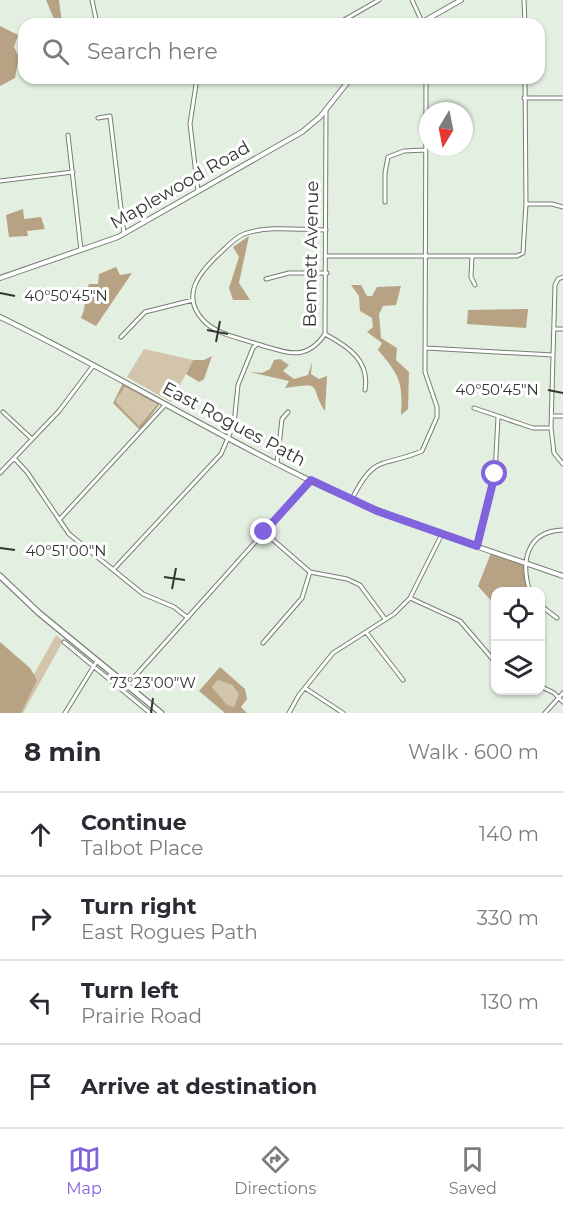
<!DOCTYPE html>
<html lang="en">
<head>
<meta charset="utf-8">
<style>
	:root { --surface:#fff; --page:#f7f7f7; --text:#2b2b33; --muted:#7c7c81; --line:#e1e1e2; --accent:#8163de }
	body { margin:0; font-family:Montserrat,sans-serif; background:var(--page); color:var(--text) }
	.controls { position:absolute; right:18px; bottom:18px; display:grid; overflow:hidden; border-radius:12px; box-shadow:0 2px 4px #0004 }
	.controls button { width:54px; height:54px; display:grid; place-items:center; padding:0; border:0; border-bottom:2px solid var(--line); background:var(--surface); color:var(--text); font:30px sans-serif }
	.compass { position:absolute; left:419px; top:102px; width:54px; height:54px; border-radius:50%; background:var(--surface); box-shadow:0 2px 4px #0004; rotate:190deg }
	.stop { position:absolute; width:18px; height:18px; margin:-14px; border:4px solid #8163de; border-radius:50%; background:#fff }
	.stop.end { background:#8163de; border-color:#fff; box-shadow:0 2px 6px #0008 }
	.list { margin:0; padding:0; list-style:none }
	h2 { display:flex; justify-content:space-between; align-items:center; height:78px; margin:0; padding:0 24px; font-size:26px }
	h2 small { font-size:20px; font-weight:400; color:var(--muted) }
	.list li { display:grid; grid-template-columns:39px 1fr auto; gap:18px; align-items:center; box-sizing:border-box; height:84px; padding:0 24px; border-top:2px solid var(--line) }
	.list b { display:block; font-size:22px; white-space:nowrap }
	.list p { margin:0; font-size:20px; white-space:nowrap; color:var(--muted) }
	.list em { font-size:20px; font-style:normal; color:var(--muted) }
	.icon { flex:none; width:33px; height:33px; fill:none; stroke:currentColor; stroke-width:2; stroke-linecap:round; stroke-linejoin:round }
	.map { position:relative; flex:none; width:563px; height:713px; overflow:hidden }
	.search { position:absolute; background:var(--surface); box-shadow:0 2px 4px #0004; left:18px; right:18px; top:18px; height:66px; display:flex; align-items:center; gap:15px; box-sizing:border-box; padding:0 21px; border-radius:18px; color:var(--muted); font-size:22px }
	.sheet { height:414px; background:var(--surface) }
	nav { display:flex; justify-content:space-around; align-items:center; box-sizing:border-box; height:84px; border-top:2px solid var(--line); background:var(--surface); font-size:16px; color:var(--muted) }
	nav a { display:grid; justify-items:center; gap:3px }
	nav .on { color:var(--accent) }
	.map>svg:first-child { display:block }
	.green { fill:#d3c4ac }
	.forest { fill:#b7a384; fill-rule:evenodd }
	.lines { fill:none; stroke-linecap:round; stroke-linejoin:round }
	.minor-casing { stroke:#757f72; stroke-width:5 }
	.tertiary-casing { stroke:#757f72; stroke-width:6 }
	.secondary-casing { stroke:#757f72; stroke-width:7 }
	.minor { stroke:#fff; stroke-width:3 }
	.tertiary { stroke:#fff; stroke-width:4 }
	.secondary { stroke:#fff; stroke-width:4.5 }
	.route { stroke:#8163de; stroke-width:8 }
	.ticks { fill:none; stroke:#333732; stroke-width:2 }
	.labels { text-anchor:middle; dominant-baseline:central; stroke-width:6; stroke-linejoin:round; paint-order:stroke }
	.street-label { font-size:18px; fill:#333732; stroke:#fff }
	.ticks-label { font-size:15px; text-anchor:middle; fill:#333732; stroke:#fff; stroke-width:6; stroke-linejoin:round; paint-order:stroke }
</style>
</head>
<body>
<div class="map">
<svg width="563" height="713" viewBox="0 0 563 713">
	<rect width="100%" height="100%" fill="#e3efe1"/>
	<path class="green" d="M 144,349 L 193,360 L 171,402 L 127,377 Z
		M 125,387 L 157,403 L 139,426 L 117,403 L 116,400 Z
		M 56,635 L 63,641 L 23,713 L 0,713 L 0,644 L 34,674 Z
		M 218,680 L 232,685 L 239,694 L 234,708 L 227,706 L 212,687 Z"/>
	<path class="forest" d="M 46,0 L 59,0 L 62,24 L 56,24 Z
		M 0,26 L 18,35 L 14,47 L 19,57 L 15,78 L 0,86 Z
		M 23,209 L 24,219 L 41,217 L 45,229 L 27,231 L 28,236 L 9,237 L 6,215 Z
		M 249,236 L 239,283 L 250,300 L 233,300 L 229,288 L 239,257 L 233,247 Z
		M 116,267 L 120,275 L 132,273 L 96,326 L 81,318 C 87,306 84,295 89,284 L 98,284 L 99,274 Z
		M 351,285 L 361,285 L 367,296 L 372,296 L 377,287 L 401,286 L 396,305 L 383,306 L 379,314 L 381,338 L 397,348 L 396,360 L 409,372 L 408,409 L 401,415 C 403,382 400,376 378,350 L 382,343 L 367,332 L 373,327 L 372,318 L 360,311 L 359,296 Z
		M 528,309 L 526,328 L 467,324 L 468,310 Z
		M 212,356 L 204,379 L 199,382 L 186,374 L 193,360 L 204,360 Z
		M 280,359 L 289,365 L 283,371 L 294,379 L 308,375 L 312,362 L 311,374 L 319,379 L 327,376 L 325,411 C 308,386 326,382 285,388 L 289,381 L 250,372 L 262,373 L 270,369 L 274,360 Z
		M 123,383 L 158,402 L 159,405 L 140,430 L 113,403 ZM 125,387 L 157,404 L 139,426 L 117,403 L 116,400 Z
		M 491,553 L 524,565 L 527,591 L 496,592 L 495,605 L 478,586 Z
		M 0,642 L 30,668 L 37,680 L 21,713 L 0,713 Z
		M 220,667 L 245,689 L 247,699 L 241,707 L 247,713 L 225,713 L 199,691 ZM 218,680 L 232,685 L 239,694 L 234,707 L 227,705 L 212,687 Z"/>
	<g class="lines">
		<g class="minor-casing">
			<path id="minor" d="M 92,0 L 97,24
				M 412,0 L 423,24
				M 524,0 L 525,24
				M 337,24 L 379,0
				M 197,78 L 190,124 L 198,191
				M 239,78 L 261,78
				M 524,98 L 563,98
				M 98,118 L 110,116 L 124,234
				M 68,135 L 81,250
				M 0,181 L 73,172
				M 385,202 L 385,173 L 388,157 L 404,151 L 426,150
				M 526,204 L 552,204 L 563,207
				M 327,256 L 517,256 L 523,253 L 526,204 L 525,78
				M 472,256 L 471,277 L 475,285
				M 563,277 L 558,279 L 555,285 L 551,428 L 554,453 L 563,464
				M 266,279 L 289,273 L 327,273
				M 554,329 L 563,329
				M 325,334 C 349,347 370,361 365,390
				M 121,337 L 145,312 L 193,300
				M 257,344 C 240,338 215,334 203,320 C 180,295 200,272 219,254 C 227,247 234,238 244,234 C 268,225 301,230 326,230
				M 426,348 L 553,355
				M 474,408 L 533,428 L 551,428
				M 3,412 L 32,439
				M 552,416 L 563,416
				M 14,458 L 27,472 L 69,534 L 143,594 L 174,607 L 188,618
				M 277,463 L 282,419 L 288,412
				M 0,473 L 59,411 L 93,366
				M 352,499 C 375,453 382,468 422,451 L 437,417 L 437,407 L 425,372 L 426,78
				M 59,520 L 165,405
				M 264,532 L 310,572 L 347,579 L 360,585 L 385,619
				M 477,546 L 495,474 L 498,417
				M 113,570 L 221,454 L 234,424 L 238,385 L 253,348 L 257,344 C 286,352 305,363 325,334 L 326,110
				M 530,592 C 520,561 527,531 563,530
				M 410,598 L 460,621 L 496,663
				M 540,605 L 557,618
				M 366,632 L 403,680
				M 64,642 L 150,713
				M 263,643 L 302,598 L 310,572
				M 128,684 L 311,480
				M 540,686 L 554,693 L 563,702
				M 305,688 L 343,713
				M 65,713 L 97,661
				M 289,713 L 299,695 L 333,653 L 394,614 L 410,598 L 442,534
				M 545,713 L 563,693"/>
		</g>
		<g class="tertiary-casing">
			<path id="tertiary" d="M 419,24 L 461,0
				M 0,278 L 118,237 L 302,132 L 320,117 L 351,78
				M 0,317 C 107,369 208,431 315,483 C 395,521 480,547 563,576"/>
		</g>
		<g class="secondary-casing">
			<path id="secondary" d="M 0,576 L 39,613 L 161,713"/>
		</g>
		<use href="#minor" class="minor"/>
		<use href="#tertiary" class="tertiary"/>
		<use href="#secondary" class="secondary"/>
	</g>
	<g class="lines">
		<path class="route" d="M 264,532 L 311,480 L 377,511 L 477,546 L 495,474"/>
	</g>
	<path class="ticks" d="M 0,293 L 15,296M 207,330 L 228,334M 216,342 L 220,321M 548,390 L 563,393M 0,548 L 15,550M 164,577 L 185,580M 172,589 L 176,568M 151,713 L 153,698"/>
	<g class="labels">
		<g class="street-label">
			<text transform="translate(180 185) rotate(-30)">Maplewood Road</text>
			<text transform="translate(311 254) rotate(-89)">Bennett Avenue</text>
			<text transform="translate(234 424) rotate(28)">East Rogues Path</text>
		</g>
	</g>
	<g class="ticks-label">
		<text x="66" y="301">40°50'45"N</text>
		<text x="497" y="395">40°50'45"N</text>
		<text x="66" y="556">40°51'00"N</text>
		<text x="153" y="688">73°23'00"W</text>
	</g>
</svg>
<div class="controls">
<button><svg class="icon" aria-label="locate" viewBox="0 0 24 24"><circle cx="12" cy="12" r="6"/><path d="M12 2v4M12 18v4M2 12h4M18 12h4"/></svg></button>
<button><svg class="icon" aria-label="layers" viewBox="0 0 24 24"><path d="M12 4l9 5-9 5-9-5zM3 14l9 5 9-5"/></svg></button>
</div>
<svg class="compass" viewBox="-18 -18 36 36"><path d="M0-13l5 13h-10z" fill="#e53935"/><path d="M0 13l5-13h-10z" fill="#7c7c81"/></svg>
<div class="stop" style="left:495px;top:474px"></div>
<div class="stop end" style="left:264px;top:532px"></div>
<div class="search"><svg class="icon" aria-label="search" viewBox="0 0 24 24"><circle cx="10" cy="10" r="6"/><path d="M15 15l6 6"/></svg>Search here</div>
</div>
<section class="sheet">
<h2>8 min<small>Walk · 600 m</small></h2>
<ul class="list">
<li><svg class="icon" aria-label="ahead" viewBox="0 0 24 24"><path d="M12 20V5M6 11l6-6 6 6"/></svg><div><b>Continue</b><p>Talbot Place</p></div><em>140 m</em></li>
<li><svg class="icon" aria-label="right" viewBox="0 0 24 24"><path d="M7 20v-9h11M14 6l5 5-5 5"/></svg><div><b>Turn right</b><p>East Rogues Path</p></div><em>330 m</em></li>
<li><svg class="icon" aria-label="left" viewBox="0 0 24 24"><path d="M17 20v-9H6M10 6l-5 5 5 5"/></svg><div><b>Turn left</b><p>Prairie Road</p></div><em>130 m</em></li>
<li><svg class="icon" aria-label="arrive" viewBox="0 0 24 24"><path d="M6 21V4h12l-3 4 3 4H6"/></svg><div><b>Arrive at destination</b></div></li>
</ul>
</section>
<nav>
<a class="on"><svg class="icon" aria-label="map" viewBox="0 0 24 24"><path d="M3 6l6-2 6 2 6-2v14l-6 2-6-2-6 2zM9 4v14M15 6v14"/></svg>Map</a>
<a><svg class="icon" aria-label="directions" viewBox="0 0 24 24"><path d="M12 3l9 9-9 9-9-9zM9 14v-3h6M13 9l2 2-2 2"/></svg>Directions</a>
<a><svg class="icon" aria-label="saved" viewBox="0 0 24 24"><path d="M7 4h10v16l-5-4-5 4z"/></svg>Saved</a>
</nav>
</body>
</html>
